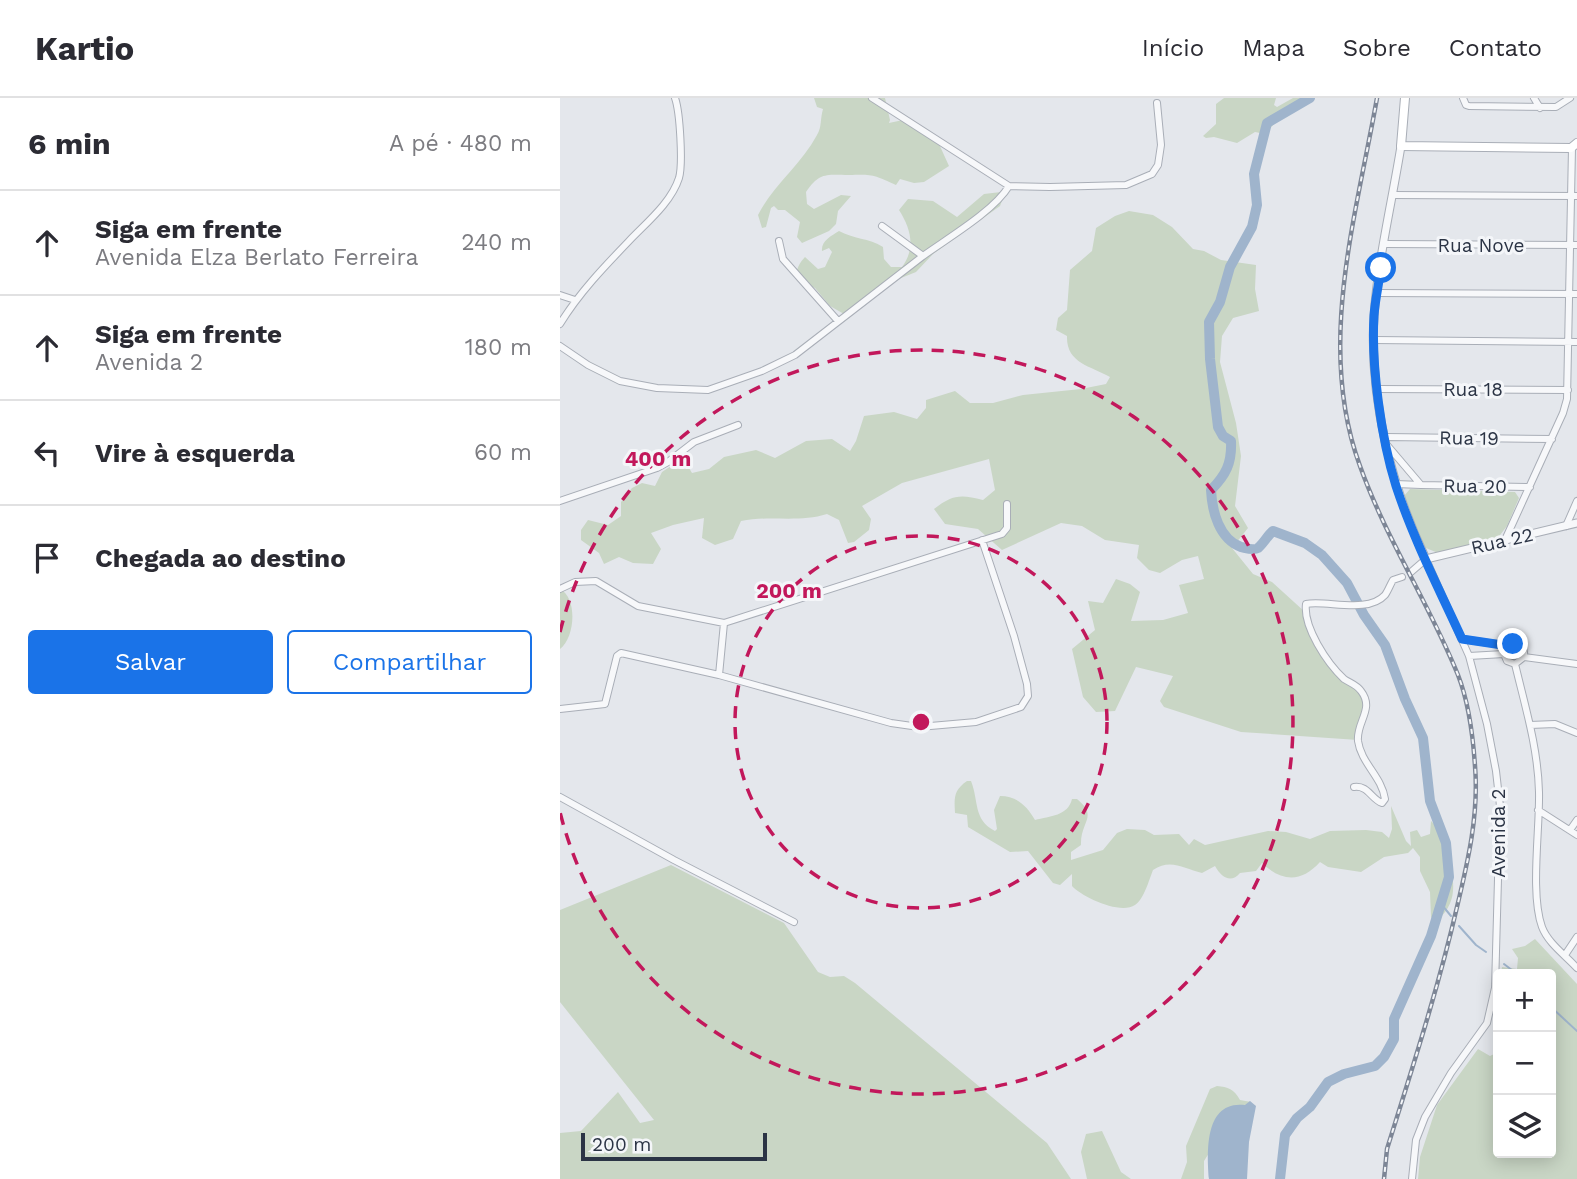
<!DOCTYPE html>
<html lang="pt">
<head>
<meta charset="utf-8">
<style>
	:root { --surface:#fff; --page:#f7f7f7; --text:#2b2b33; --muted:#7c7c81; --line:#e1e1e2; --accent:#1a73e8 }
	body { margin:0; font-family:"Work Sans",sans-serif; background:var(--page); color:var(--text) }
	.controls { position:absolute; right:21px; bottom:21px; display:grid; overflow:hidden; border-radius:7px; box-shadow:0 4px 18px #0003 }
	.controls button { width:63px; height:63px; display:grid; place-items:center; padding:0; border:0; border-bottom:2px solid var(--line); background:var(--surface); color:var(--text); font:35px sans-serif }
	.scale { position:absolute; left:21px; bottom:18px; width:186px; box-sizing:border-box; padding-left:7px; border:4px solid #2b3445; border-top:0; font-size:19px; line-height:24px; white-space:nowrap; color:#2b3445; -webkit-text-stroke:5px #f4f6f9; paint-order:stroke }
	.stop { position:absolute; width:21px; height:21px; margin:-16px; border:5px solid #1a73e8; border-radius:50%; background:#fff }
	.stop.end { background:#1a73e8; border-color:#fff; box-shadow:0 2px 7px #0008 }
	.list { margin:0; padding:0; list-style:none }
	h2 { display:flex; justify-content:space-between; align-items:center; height:91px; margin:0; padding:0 28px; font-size:30px }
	h2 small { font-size:23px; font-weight:400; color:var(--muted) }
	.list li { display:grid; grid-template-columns:46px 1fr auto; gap:21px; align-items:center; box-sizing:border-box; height:105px; padding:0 28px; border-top:2px solid var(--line) }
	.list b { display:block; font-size:26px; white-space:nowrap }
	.list p { margin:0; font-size:23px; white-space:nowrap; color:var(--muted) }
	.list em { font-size:23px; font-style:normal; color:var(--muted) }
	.actions { display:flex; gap:14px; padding:21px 28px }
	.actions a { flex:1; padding:16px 0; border:2px solid var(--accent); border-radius:7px; text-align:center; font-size:24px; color:var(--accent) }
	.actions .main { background:var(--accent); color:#fff }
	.icon { flex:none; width:38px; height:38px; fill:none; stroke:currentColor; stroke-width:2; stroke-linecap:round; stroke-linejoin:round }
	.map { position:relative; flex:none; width:1017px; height:1081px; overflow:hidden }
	header { display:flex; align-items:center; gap:42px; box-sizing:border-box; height:98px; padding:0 35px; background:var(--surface); border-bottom:2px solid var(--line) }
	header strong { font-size:33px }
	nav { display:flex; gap:38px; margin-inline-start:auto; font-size:24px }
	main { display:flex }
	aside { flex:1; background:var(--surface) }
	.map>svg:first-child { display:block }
	.green { fill:#c9d6c5 }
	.water { fill:#9fb4cc }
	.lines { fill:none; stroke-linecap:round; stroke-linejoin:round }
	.stream { stroke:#9fb4cc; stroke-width:2 }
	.river { stroke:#9fb4cc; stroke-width:10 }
	.minor-casing { stroke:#a9aeb7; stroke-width:8 }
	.tertiary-casing { stroke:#a9aeb7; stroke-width:9 }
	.secondary-casing { stroke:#a9aeb7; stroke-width:10 }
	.minor { stroke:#f7f8fa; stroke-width:6 }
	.tertiary { stroke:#f7f8fa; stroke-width:7 }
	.secondary { stroke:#fff; stroke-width:8 }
	.rail-casing { stroke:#7d8696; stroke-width:4.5 }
	.rail { stroke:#f4f6f9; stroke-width:2; stroke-dasharray:5; stroke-linecap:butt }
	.route { stroke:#1a73e8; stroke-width:9 }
	.ring { fill:none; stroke:#c2185b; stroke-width:3.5; stroke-dasharray:12 9 }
	.labels { text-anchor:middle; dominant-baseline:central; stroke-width:6; stroke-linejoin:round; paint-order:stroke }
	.street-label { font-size:19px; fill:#2b3445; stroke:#f4f6f9 }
	.centre { fill:#c2185b; stroke:#f4f6f9; stroke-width:3.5 }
	.ring-label { font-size:21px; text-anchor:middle; font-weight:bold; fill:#c2185b; stroke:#f4f6f9; stroke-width:6; stroke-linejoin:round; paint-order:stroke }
</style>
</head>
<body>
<header>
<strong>Kartio</strong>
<nav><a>Início</a><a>Mapa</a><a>Sobre</a><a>Contato</a></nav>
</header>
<main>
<aside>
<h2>6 min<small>A pé · 480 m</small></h2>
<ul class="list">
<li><svg class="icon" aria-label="ahead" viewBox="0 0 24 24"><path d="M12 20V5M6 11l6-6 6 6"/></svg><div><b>Siga em frente</b><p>Avenida Elza Berlato Ferreira</p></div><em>240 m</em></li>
<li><svg class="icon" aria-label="ahead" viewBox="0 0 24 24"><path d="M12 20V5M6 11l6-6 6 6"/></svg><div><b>Siga em frente</b><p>Avenida 2</p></div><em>180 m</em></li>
<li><svg class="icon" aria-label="left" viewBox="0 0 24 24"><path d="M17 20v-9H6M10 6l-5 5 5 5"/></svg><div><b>Vire à esquerda</b></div><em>60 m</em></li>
<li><svg class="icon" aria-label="arrive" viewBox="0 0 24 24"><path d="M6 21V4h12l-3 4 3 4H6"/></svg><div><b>Chegada ao destino</b></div></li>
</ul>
<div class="actions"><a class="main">Salvar</a><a>Compartilhar</a></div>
</aside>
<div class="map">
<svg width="1017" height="1081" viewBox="0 0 1017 1081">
	<rect width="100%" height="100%" fill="#e4e7ec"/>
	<path class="green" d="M 254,0 L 325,0 L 330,22 L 329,25 L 343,22 L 379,46 L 389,68 L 364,84 L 354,85 L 340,81 L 336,87 C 314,77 313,76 289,77 C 266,77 260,74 246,94 L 247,106 L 254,111 L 281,97 L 291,98 L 278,113 L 276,126 L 269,133 L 242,145 L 237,139 L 240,124 L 225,112 L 218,112 L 214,108 L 211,110 L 206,129 L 202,130 L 198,117 C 213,87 241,67 257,37 C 262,29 260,21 263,11 L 257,9 Z
		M 664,0 L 716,0 L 714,7 L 717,9 L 733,0 L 744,0 L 741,5 L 721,18 L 705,36 L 695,34 L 677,45 L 654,39 L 646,40 L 643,38 L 656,26 L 656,6 Z
		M 441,94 L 443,100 L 440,108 L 373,156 L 356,174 L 341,180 L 284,216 L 270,208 L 255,190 L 237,183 C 234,175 239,165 245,159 L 258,171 L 265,169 L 272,154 L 269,150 L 262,153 C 261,143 271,138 279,133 C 293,141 309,140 323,149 L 324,161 L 331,169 L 342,169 C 356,150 351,131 339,112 L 348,101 L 373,103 L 397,119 L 424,96 Z
		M 569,113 L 593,117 L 612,129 L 633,151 L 644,153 L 661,162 L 696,167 L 695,191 L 699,213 L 673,220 L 662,238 L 660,264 L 676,325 L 681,358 L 675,408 L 688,430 L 672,450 L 693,476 L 712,484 L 745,514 L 763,554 L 784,581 L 800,591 L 808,603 L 798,642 L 681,634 L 604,609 L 600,603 L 613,578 L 576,569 L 555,613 L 536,614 L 523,599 L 512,551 L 535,532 L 528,503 L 543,505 L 556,481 L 570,486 L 580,494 L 571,523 L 603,522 L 628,515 L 619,487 L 644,481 L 638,458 L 622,462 L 600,475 L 589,472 L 577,460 L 579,447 L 545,442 L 522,428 L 501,425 L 442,452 L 418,431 L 385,426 L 374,411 C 392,397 400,396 423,402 L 435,392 L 429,361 L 342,385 L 302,408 L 311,421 L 309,432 L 294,444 L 288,445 L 279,422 L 267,416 C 239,425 209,417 181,423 L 173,441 L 155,447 L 142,440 L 144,420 L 113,427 L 91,435 L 101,451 L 93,466 L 73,465 L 59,459 L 44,466 L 39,455 L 21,442 L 21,432 L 28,422 L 48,427 L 61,418 L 61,404 L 72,390 L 82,385 L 95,388 L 102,374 L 123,360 L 132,375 L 149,371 L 164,359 L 196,352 L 215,360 L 246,343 L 272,341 L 290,353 L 296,343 L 304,318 L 334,314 L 357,321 L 366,310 L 366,302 L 395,293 L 410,305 L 433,305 L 463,297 L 521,291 L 546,286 L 550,279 C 530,268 506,265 507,238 L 496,232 L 498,220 L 507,212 L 510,172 L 532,153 L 536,130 L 555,118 Z
		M 850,391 L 955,394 L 959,400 L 947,428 L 937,441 L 878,455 L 866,450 L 863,445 L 845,404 L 844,398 Z
		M 0,491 C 18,500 15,540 0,551 Z
		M 407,683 L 411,683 C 419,703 413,722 435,733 L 437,731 L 434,712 L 440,698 C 457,698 467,708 475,722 C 490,718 508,718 512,701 L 517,701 C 539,719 520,723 521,747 L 511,754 L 511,762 L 543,752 L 557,735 L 567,731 L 585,732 L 594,737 L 619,736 L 629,747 L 634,741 L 645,747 L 708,733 L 726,734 L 750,741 L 770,733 L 806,732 L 822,734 L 829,740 L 832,731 L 831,708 L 846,743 L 851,748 L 850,734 L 857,732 L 861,739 L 870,736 L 871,723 C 890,741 888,751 892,775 C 895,795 893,807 878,822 L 873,822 L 871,819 L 870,794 L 860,773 L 860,759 L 853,750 L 848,755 L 824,759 L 801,774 L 768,769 L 760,764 C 741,785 722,784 702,765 L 696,773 L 680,775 C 671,786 661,779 655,768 L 642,775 C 624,771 611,760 593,772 C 589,782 584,801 575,807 C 560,817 522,799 512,788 L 512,776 L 500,787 L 493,785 L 468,753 L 450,754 L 408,729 L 407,717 L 395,715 C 394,699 394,692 407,683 Z
		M 111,767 L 224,825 L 258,874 L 270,879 L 284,878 L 295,885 L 487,1045 L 511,1081 L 0,1081 L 0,1035 L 21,1033 L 58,994 L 80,1025 L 94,1022 L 0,904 L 0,812 Z
		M 975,841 L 1017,886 L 1017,1081 L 858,1081 L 860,1059 L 877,1007 L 918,951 L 930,958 L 938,954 L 938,1055 L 991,1055 L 991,876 L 941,876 L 942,869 L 957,871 L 958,860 L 952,851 L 965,848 Z
		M 657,988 C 668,989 674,991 680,1002 L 691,1004 L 656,1044 L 644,1063 L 644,1081 L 621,1081 L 627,1064 L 626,1048 L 650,991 Z
		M 542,1033 L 561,1074 L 571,1081 L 527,1081 L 521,1054 L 526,1036 Z"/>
	<path class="water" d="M 690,1003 L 696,1008 L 689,1044 L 687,1081 L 649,1081 C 647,1054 644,1002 685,1007 Z"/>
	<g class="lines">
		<path class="stream" d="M 882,807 L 891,818
			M 899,828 L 916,847 L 926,854
			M 944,866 L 957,876
			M 991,909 L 1017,933"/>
		<path class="river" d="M 720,1081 L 725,1037 L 737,1020 L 750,1009 L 768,984 L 784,976 L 815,968 L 824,959 L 834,941 L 834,921 L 871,838 L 889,779 L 886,745 L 870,703 L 863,640 L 845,601 L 825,547 L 804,517 L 787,485 L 762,457 L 745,445 L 713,433 C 708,437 703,446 698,450 C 693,453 686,450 681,449 C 659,441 652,413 651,392 C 666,377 672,365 671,343 L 663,338 L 658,329 L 650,261 L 649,224 L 660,204 L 670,169 L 692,129 L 697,107 L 694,76 L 707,25 L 750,0"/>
		<g class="minor-casing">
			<path id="minor" d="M 312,0 L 449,88 L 490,89 L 566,87 L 592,76 L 598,67 L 601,47 L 597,5
				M 903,0 L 906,7 L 909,8 L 996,9 L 1010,0
				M 974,0 L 980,10
				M 833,97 L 1017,98
				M 322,128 L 363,158 C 388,140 434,113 449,88
				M 219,143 L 223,161 L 278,223
				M 825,146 L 1017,147
				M 817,195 L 1017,196
				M 0,197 L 15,202
				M 0,226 C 19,195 44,169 69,143 C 86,125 111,105 119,80 C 123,66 120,14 115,0
				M 814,242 L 1017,244
				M 0,248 L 28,267 L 60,283 L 97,290 L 148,292 L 202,273 L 235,257 L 363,158
				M 818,291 L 1008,292
				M 826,339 L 992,341
				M 827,347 L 861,387 L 836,386
				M 861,387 L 970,389
				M 0,403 L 97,370 L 108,364 L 134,344 L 178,327
				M 1006,428 L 1017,403
				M 945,442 L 1003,315 L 1007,301 L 1012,50
				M 851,474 L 866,461 L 909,558 L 927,626 L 936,673 L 940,708 L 935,890 L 927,925 L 891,975 L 865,1019 L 856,1042 L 852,1081
				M 0,491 L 15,484 L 36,483 L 78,508 L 164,525 L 442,436 L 447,430 L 447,406
				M 164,525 L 159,577 L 331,625 L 359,629 L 416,624 L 461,609 L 468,598 L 467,586 L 454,538 L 422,442
				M 902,541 L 949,548
				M 946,551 L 952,546 C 961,546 965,551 964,559
				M 944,556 L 947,563 L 955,566 C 965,608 978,650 979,694 C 980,730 970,796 982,829 C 988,845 1005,857 1017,870
				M 909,558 L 944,556
				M 955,566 L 964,559 L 1017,566
				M 0,611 L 45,606 L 57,558 L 61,555 L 159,577
				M 970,627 L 995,626 L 1017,635
				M 794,689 C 808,687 811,701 822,705 L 825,701 C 822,679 801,665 798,643 C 796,624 815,611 801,593 C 797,587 790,585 784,581 C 767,565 743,529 746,506 C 767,502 808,516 825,497 C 828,493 830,487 833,482 L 842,479
				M 0,699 L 114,762 L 234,824
				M 978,712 L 1017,737
				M 1010,732 L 1017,722
				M 1005,857 L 1017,839"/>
		</g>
		<g class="tertiary-casing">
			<path id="tertiary" d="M 841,48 C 832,104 818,161 814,218 C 809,300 831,388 866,461 L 1017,425"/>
		</g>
		<g class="secondary-casing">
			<path id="secondary" d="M 845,0 L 841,48 L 1011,50 L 1017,45"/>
		</g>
		<use href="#minor" class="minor"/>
		<use href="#tertiary" class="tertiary"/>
		<use href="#secondary" class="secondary"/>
		<g class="rail-casing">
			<path id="rail" d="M 817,0 C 796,119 756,249 800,368 C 826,441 869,505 898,577 C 909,605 913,638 915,668 C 919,716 908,763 897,809 C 878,891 852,971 827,1051 L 824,1081"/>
		</g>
		<use href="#rail" class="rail"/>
	</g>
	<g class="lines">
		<path class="route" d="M 821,170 C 819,185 815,202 814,218 C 811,267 821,340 836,388 C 853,440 879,491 902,541 L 949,548 L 953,546"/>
	</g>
	<g class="ring">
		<circle cx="361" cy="624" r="186"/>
		<path d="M0 534A372 372 0 1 1 0 714"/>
	</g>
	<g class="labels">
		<g class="street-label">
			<text x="921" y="147">Rua Nove</text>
			<text x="913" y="291">Rua 18</text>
			<text transform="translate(909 340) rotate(1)">Rua 19</text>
			<text transform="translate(915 388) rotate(1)">Rua 20</text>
			<text transform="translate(942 443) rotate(-13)">Rua 22</text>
			<text transform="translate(938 735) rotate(-90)">Avenida 2</text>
		</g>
	</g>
	<circle cx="361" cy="624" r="10" class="centre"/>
	<g class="ring-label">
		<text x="98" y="368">400 m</text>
		<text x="229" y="500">200 m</text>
	</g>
</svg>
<div class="controls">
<button>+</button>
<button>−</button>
<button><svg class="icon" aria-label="layers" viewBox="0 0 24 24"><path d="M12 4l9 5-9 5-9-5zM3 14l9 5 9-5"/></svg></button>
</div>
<div class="scale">200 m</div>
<div class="stop" style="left:821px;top:170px"></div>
<div class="stop end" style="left:953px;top:546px"></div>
</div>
</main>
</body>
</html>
